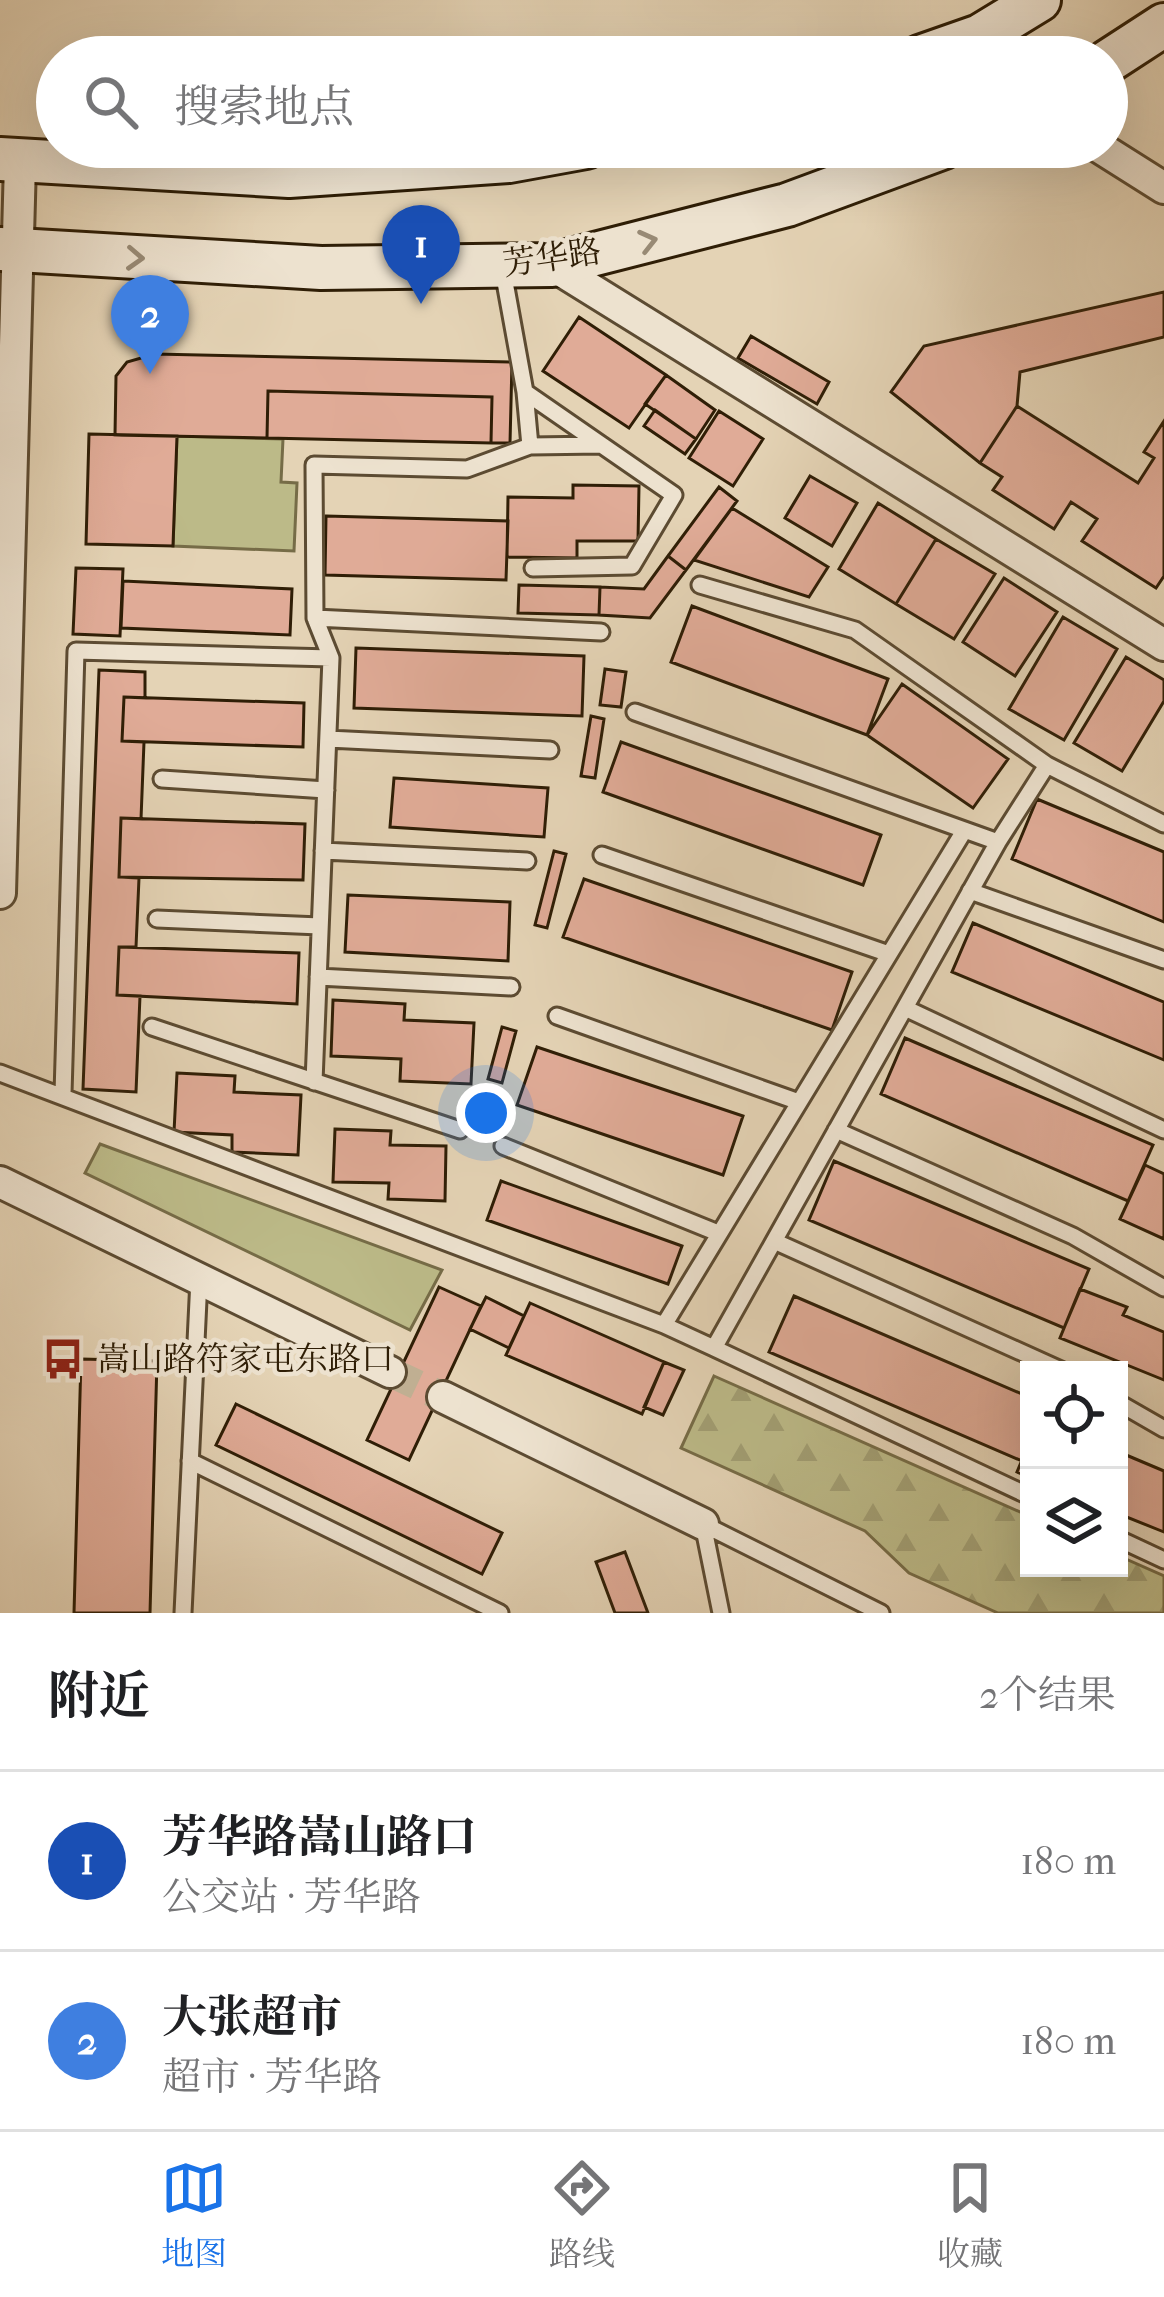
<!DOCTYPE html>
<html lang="zh">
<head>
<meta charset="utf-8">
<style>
	:root { --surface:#fff; --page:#f2f2f2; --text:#202124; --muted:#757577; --line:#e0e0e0; --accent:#1a73e8 }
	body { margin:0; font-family:"IM FELL French Canon","Noto Serif SC",serif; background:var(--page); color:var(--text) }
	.controls { position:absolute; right:36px; bottom:36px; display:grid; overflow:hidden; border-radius:0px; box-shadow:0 12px 48px #0002 }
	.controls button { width:108px; height:108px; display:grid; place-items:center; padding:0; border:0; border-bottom:3px solid var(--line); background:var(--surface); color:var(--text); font:60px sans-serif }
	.you { position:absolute; left:486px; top:1113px; width:42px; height:42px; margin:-30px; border:9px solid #fff; border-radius:50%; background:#1a73e8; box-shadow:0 0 0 18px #1a73e833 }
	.badge { display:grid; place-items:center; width:78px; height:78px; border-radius:50%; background:var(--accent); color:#fff; font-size:39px; font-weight:700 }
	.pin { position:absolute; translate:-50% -99px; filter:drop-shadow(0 3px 6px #0008) }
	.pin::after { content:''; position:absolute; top:63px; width:42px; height:36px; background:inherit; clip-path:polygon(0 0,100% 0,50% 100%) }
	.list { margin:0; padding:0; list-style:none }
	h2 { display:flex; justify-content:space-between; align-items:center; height:156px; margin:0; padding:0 48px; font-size:51px }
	h2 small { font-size:39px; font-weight:400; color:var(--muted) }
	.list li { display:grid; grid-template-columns:78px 1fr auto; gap:36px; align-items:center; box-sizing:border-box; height:180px; padding:0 48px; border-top:3px solid var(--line) }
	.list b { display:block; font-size:45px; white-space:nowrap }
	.list p { margin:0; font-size:39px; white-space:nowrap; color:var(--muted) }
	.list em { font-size:39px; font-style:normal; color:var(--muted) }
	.icon { flex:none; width:66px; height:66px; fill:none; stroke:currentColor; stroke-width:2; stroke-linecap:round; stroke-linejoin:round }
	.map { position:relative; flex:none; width:1164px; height:1613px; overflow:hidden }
	.search { position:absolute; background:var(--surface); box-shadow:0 12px 48px #0002; left:36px; right:36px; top:36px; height:132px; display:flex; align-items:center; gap:30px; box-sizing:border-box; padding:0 42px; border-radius:66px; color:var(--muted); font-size:45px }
	.sheet { height:516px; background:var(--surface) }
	nav { display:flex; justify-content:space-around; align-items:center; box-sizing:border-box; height:168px; border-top:3px solid var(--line); background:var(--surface); font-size:33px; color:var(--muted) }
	nav a { display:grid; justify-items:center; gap:6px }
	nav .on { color:var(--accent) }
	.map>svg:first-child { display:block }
	.grass { fill:#bcba88; stroke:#766c47; stroke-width:3 }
	.forest { fill:url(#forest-firs); stroke:#766c47; stroke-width:3 }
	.building { fill:#e0ab97; stroke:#2f1e06; stroke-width:3 }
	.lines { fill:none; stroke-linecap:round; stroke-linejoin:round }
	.minor-tunnel { stroke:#c0af92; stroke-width:30; stroke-dasharray:30 15; stroke-linecap:butt }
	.service-casing { stroke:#5c4b32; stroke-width:21 }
	.minor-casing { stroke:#5c4b32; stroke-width:36 }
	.secondary-casing { stroke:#2f1e06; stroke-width:48 }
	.service { stroke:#ede2cf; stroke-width:15 }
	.minor { stroke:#ede2cf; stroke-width:30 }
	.secondary { stroke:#ede2cf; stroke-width:42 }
	.oneway { stroke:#988a75 }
	.labels { text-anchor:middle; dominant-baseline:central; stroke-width:9; stroke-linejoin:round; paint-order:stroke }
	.street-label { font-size:33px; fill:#2f1e06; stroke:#ede2cf }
	.poi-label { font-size:33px; fill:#2f1e06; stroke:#ede2cf; text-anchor:start }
</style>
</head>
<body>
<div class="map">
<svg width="1164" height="1613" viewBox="0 0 1164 1613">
	<defs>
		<pattern id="forest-firs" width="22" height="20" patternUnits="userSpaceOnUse" patternTransform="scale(3)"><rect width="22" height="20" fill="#bcba88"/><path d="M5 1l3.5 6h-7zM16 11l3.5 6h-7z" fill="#a29f74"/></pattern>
	</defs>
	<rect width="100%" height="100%" fill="#e4d3b5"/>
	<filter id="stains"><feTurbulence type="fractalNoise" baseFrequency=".00167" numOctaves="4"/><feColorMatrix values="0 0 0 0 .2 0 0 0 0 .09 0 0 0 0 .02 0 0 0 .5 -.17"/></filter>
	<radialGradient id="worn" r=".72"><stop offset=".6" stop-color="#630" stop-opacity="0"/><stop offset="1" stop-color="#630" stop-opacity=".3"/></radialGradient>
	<path class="grass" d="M 177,436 L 283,439 L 281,482 L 297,483 L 294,551 L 173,546 Z
		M 100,1144 L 442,1270 L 410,1330 L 85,1173 Z"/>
	<path class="forest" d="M 714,1376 L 1029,1516 L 1029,1568 L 1119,1568 L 1119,1556 L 1164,1576 L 1164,1613 L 998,1613 L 909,1573 L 865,1531 L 681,1448 Z"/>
	<path class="building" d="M 1164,292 L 1164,337 L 1020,372 L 1017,406 L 980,463 L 891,392 L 924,346 Z
		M 579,317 L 666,375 L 629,428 L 543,371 Z
		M 751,336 L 829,382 L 817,404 L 738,358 Z
		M 155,354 L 512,362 L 510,443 L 491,443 L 492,397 L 268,391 L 267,438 L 115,435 L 116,376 L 127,362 Z
		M 666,375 L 715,410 L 696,439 L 645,404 Z
		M 268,391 L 492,397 L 491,443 L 267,438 Z
		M 1017,406 L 1138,483 L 1154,458 L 1144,452 L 1164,421 L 1164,576 L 1156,588 L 1082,541 L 1097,519 L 1071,502 L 1054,529 L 993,490 L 1002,477 L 980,463 Z
		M 655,410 L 696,439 L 685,454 L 644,426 Z
		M 719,411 L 763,439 L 733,486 L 689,458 Z
		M 89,434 L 177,436 L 173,546 L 86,544 Z
		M 810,476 L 857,503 L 832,546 L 785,518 Z
		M 573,485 L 639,486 L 638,541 L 577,541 L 577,558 L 507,557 L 508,497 L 573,498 Z
		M 719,487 L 737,501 L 686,570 L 668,556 Z
		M 878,503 L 936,539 L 896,604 L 839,569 Z
		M 732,508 L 828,567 L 809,597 L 694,560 Z
		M 326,516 L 508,521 L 506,580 L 325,575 Z
		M 936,539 L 995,574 L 954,639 L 896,604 Z
		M 668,556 L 686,570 L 650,618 L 599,615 L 600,587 L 644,589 Z
		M 76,568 L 123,569 L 120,636 L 73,634 Z
		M 1004,578 L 1057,612 L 1015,676 L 963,642 Z
		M 123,581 L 292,589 L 290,635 L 121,628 Z
		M 519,585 L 600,587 L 599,615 L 518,613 Z
		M 692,606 L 888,679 L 867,735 L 671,662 Z
		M 1063,617 L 1117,649 L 1064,740 L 1009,709 Z
		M 356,648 L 584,656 L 582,716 L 354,708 Z
		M 1126,657 L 1164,680 L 1164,701 L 1122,771 L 1074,743 Z
		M 605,669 L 626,672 L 621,707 L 600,705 Z
		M 99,670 L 145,672 L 145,698 L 124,697 L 122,741 L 144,742 L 141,819 L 121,818 L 119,877 L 139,878 L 136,947 L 119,947 L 117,995 L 140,996 L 136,1092 L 83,1089 Z
		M 902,684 L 1008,759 L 973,808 L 867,735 Z
		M 124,697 L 304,703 L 303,747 L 122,741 Z
		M 591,716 L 604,719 L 595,778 L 581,776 Z
		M 621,742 L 881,835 L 863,885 L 603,792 Z
		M 394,778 L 548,788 L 544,837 L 390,827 Z
		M 1037,799 L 1164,852 L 1164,922 L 1012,859 Z
		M 121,818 L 305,824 L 303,880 L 119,877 Z
		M 554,851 L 566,854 L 547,928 L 535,925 Z
		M 584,879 L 852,972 L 832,1030 L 563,937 Z
		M 348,895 L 510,902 L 508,961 L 345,952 Z
		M 973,923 L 1164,1002 L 1164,1060 L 952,972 Z
		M 119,947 L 299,953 L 297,1004 L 117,995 Z
		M 333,1000 L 405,1004 L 404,1020 L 474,1023 L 471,1084 L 400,1081 L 401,1059 L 331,1056 Z
		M 502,1027 L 516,1031 L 502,1083 L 488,1079 Z
		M 905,1038 L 1153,1145 L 1128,1201 L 881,1094 Z
		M 537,1047 L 743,1116 L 723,1175 L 517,1105 Z
		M 177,1073 L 235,1076 L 234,1092 L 301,1095 L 298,1155 L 232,1152 L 232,1135 L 174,1132 Z
		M 335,1129 L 391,1131 L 390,1145 L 446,1146 L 445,1201 L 388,1199 L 389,1183 L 333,1182 Z
		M 834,1161 L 1089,1269 L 1064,1328 L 809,1220 Z
		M 1145,1165 L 1164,1174 L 1164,1239 L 1120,1219 Z
		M 501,1181 L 682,1246 L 668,1284 L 487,1220 Z
		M 439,1287 L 481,1306 L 409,1460 L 367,1440 Z
		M 1080,1289 L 1127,1307 L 1123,1315 L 1164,1332 L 1164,1380 L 1060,1338 Z
		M 794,1296 L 1029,1397 L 1029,1443 L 1022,1461 L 769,1352 Z
		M 486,1297 L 524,1316 L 509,1348 L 470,1329 Z
		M 530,1303 L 664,1362 L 642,1414 L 506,1355 Z
		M 81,1359 L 157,1361 L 150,1613 L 74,1613 Z
		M 664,1362 L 684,1370 L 663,1415 L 644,1407 Z
		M 236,1404 L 502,1533 L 482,1574 L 216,1445 Z
		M 1029,1443 L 1029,1477 L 1017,1472 Z
		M 1119,1452 L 1164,1471 L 1164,1532 L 1119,1514 Z
		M 625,1552 L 648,1613 L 615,1613 L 596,1562 Z"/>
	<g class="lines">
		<path class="minor-tunnel" d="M 390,1372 L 443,1397"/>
		<g class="service-casing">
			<path id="service" d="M 503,271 L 525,392 L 530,446
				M 525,392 L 674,495 L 632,566 L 533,568
				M 700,585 L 855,630 L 1047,765 L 1164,824
				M 315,618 L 314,465 L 467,469 L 530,446 L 601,445
				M 635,712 L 998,842 L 714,1348 L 664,1325
				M 328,739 L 550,750
				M 162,779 L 326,790
				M 998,842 L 1047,765
				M 323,851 L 527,861
				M 602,855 L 889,954
				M 970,891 L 1164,960
				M 157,919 L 320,926
				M 318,977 L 511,987
				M 905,1008 L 1164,1130
				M 557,1016 L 799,1102
				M 152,1027 L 460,1130
				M 0,1073 L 664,1325 L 964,831
				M 314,1082 L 331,658
				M 63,1094 L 76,651 L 331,658 L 315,618 L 601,632
				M 836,1130 L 1073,1236 L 1164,1288
				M 503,1146 L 718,1233
				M 774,1241 L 1061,1370
				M 714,1348 L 1029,1496
				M 1119,1403 L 1164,1429
				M 190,1461 L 500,1613
				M 703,1524 L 881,1613
				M 703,1524 L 721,1613
				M 1119,1539 L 1164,1560
				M 183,1613 L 199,1279"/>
		</g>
		<g class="minor-casing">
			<path id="minor" d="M 1099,147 L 1164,188
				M 552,265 L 1164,645
				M 0,893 L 20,163
				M 0,1182 L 390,1372
				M 443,1397 L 703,1524"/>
		</g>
		<g class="secondary-casing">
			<path id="secondary" d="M 920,57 L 980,36 L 1039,0
				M 1107,62 L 1164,25
				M 0,159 L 289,176 L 509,161 L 586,147
				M 0,249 L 321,268 L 552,265 L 787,205 L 944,147"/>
		</g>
		<use href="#service" class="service"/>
		<use href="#minor" class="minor"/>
		<use href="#secondary" class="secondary"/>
	</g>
	<defs><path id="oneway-chevron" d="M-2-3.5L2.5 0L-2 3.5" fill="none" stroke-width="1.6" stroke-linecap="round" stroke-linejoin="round" transform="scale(3)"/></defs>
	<g class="oneway">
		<use href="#oneway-chevron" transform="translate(648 241) rotate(-14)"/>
		<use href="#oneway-chevron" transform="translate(135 258) rotate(3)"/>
	</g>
	<defs>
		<g id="bus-bare" transform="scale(3.24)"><path d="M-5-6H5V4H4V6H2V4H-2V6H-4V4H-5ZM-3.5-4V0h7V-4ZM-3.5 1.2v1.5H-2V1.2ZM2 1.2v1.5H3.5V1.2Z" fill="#8f2418" stroke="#ede2cf" stroke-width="2.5" paint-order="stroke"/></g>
	</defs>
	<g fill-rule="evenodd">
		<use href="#bus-bare" x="63" y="1359"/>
	</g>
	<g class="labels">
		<g class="street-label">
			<text transform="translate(552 258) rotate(-8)">芳华路</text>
		</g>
		<g class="poi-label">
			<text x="97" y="1359">嵩山路符家屯东路口</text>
		</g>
	</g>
	<rect width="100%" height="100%" filter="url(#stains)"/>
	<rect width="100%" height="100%" fill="url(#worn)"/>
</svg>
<div class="controls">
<button><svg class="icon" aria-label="locate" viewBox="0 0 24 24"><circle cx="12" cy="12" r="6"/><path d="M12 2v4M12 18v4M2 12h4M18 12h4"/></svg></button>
<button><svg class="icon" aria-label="layers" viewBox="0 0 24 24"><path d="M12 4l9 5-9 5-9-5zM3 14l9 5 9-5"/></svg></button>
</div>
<div class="you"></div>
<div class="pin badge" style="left:421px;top:304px;background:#1a4fb4">1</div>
<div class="pin badge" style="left:150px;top:374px;background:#3f7fe0">2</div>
<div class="search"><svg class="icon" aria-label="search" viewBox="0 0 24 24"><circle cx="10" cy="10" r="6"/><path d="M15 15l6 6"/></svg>搜索地点</div>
</div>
<section class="sheet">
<h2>附近<small>2个结果</small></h2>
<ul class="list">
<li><span class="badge" style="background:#1a4fb4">1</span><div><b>芳华路嵩山路口</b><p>公交站 · 芳华路</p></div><em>180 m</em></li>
<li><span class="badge" style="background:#3f7fe0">2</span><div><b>大张超市</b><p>超市 · 芳华路</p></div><em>180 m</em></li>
</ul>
</section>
<nav>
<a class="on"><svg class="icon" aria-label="map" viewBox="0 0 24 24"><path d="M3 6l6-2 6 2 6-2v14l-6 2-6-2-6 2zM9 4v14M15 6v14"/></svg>地图</a>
<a><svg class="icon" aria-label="directions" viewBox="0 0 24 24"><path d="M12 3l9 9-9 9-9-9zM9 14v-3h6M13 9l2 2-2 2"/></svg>路线</a>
<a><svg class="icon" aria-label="saved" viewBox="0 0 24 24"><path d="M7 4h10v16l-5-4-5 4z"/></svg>收藏</a>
</nav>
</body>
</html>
